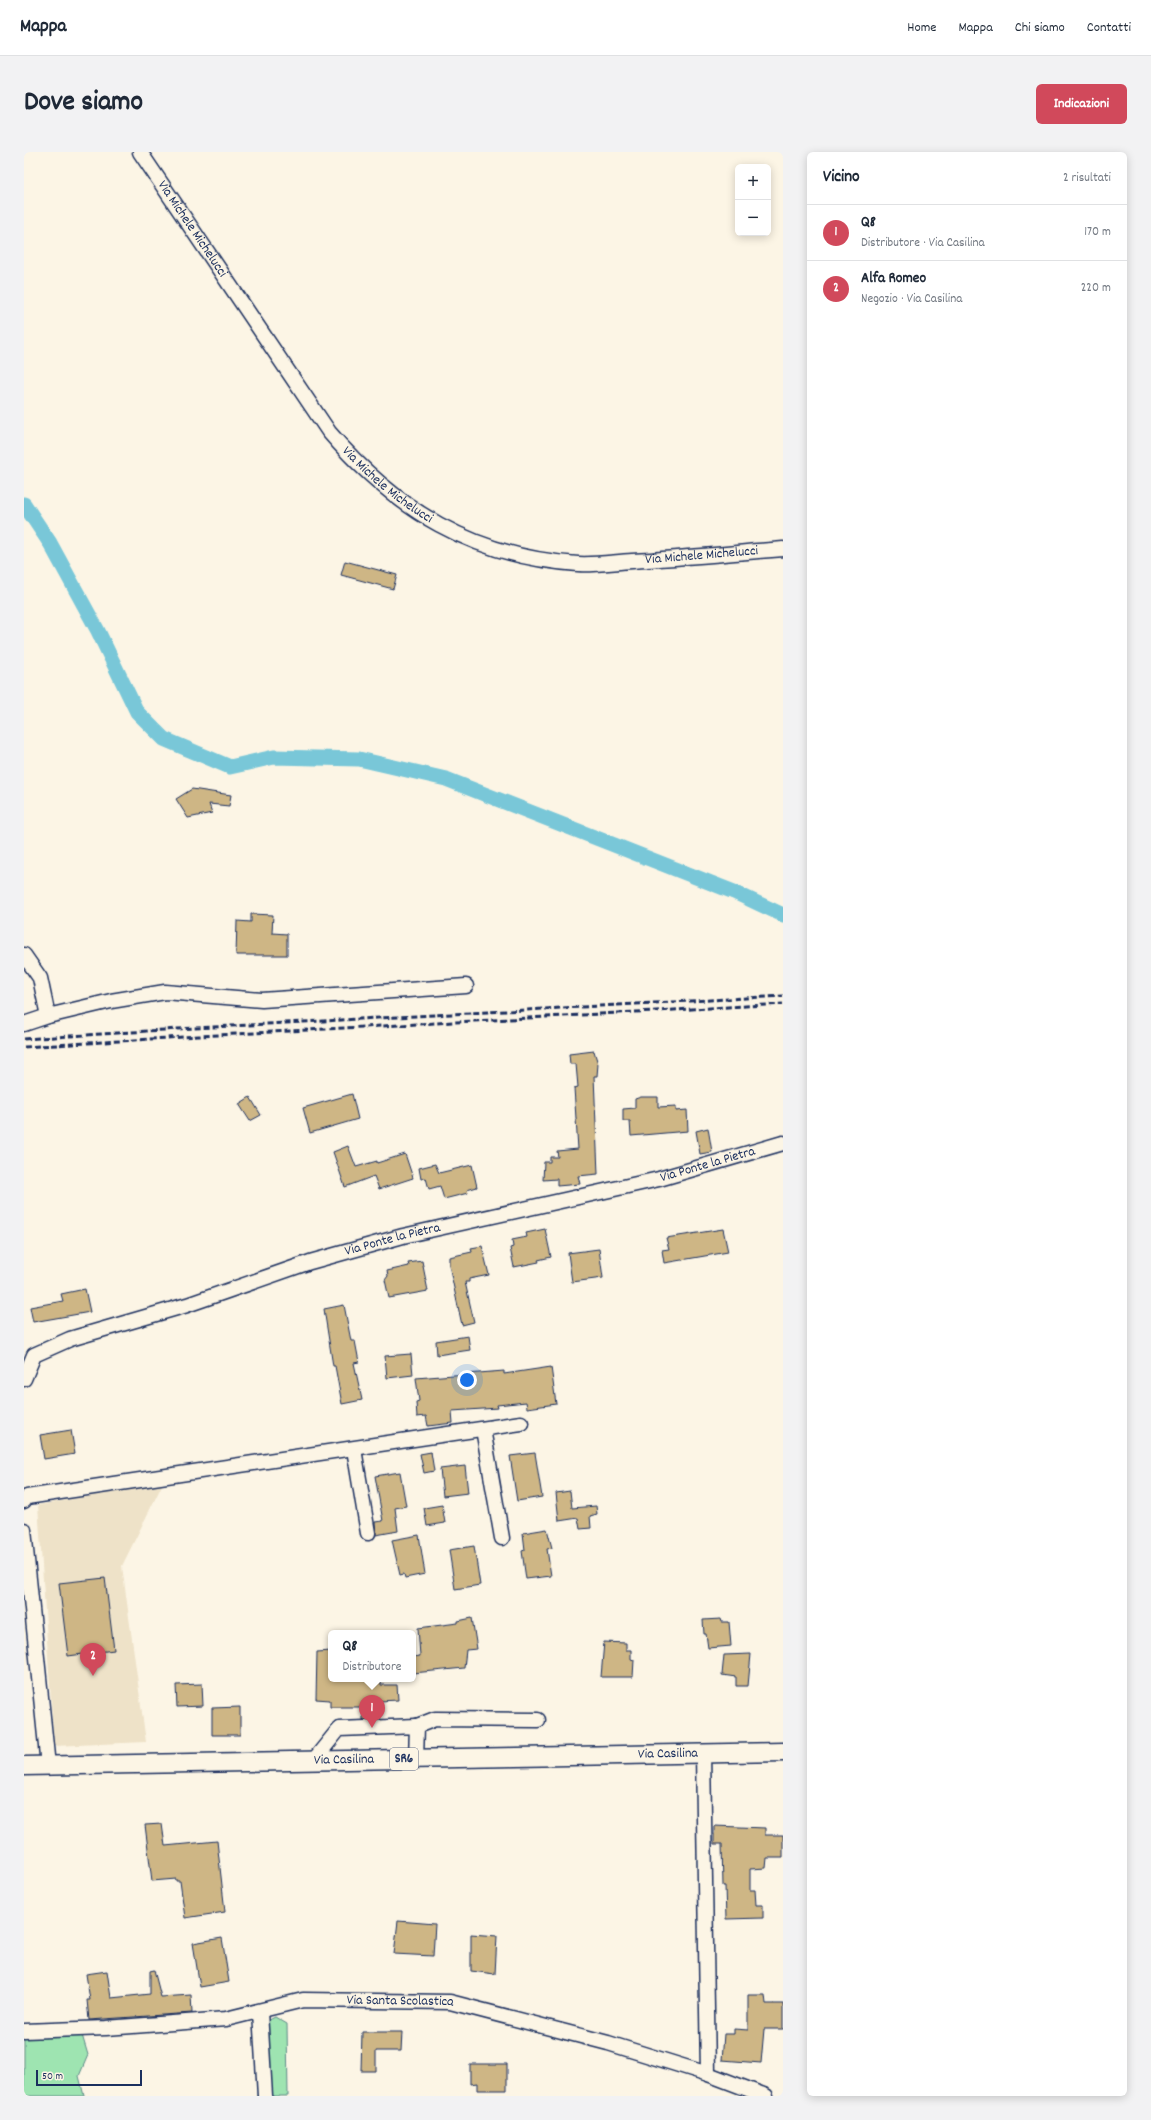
<!DOCTYPE html>
<html lang="it">
<head>
<meta charset="utf-8">
<style>
	:root { --surface:#fff; --page:#f2f2f3; --text:#1f2937; --muted:#747a83; --line:#e0e1e3; --accent:#d1495b }
	body { margin:0; font-family:Dekko,sans-serif; background:var(--page); color:var(--text) }
	.controls { position:absolute; right:12px; top:12px; display:grid; overflow:hidden; border-radius:6px; box-shadow:0 2px 10px #0003 }
	.controls button { width:36px; height:36px; display:grid; place-items:center; padding:0; border:0; border-bottom:1px solid var(--line); background:var(--surface); color:var(--text); font:20px sans-serif }
	.scale { position:absolute; left:12px; bottom:10px; width:106px; box-sizing:border-box; padding-left:4px; border:2px solid #1b2f5e; border-top:0; font-size:11px; line-height:14px; white-space:nowrap; color:#1b2f5e; -webkit-text-stroke:3px #fcf5e5; paint-order:stroke }
	.you { position:absolute; left:443px; top:1228px; width:14px; height:14px; margin:-10px; border:3px solid #fff; border-radius:50%; background:#1a73e8; box-shadow:0 0 0 6px #1a73e833 }
	.badge { display:grid; place-items:center; width:26px; height:26px; border-radius:50%; background:var(--accent); color:#fff; font-size:13px; font-weight:700 }
	.pin { position:absolute; translate:-50% -33px; filter:drop-shadow(0 1px 2px #0008) }
	.pin::after { content:''; position:absolute; top:21px; width:14px; height:12px; background:inherit; clip-path:polygon(0 0,100% 0,50% 100%) }
	.popup { position:absolute; left:304px; top:1478px; width:88px; height:52px; box-sizing:border-box; display:grid; place-content:center; border-radius:6px; background:var(--surface); filter:drop-shadow(0 1px 3px #0005); font-size:13px; white-space:nowrap; color:var(--muted) }
	.popup b { font-size:15px; color:var(--text) }
	.popup::after { content:''; position:absolute; left:50%; top:100%; margin-left:-8px; border:8px solid transparent; border-top-color:var(--surface) }
	.list { margin:0; padding:0; list-style:none }
	h2 { display:flex; justify-content:space-between; align-items:center; height:52px; margin:0; padding:0 16px; font-size:17px }
	h2 small { font-size:13px; font-weight:400; color:var(--muted) }
	.list li { display:grid; grid-template-columns:26px 1fr auto; gap:12px; align-items:center; box-sizing:border-box; height:56px; padding:0 16px; border-top:1px solid var(--line) }
	.list b { display:block; font-size:15px; white-space:nowrap }
	.list p { margin:0; font-size:13px; white-space:nowrap; color:var(--muted) }
	.list em { font-size:13px; font-style:normal; color:var(--muted) }
	.map { position:relative; flex:none; width:759px; height:1944px; overflow:hidden; border-radius:6px }
	header { display:flex; align-items:center; gap:24px; box-sizing:border-box; height:56px; padding:0 20px; background:var(--surface); border-bottom:1px solid var(--line) }
	header strong { font-size:19px }
	nav { display:flex; gap:22px; margin-inline-start:auto; font-size:14px }
	.intro { display:flex; align-items:center; justify-content:space-between; box-sizing:border-box; height:96px; padding:0 24px }
	h1 { margin:0; font-size:28px }
	.button { padding:10px 18px; border-radius:6px; background:var(--accent); color:#fff; font-size:14px; font-weight:700 }
	main { display:flex; gap:24px; padding:0 24px }
	aside { flex:1; background:var(--surface); border-radius:6px; box-shadow:0 2px 10px #0003 }
	.map>svg:first-child { display:block }
	.built { fill:#eee2c8 }
	.green { fill:#9ee4b1; stroke:#5c8a88 }
	.lines { fill:none; stroke-linecap:round; stroke-linejoin:round }
	.canal { stroke:#79c7d8; stroke-width:15 }
	.building { fill:#ceb685; stroke:#1b2f5e }
	.minor-casing { stroke:#1b2f5e; stroke-width:17 }
	.major-casing { stroke:#1b2f5e; stroke-width:21 }
	.minor { stroke:#fcf5e5; stroke-width:14 }
	.major { stroke:#fcf5e5; stroke-width:18 }
	.rail { stroke:#1b2f5e; stroke-width:3; stroke-dasharray:6 3; stroke-linecap:butt }
	.labels { text-anchor:middle; dominant-baseline:central; stroke-width:3.5; stroke-linejoin:round; paint-order:stroke }
	.shield { fill:#fcf5e5; stroke:#5e6a86; stroke-width:1 }
	.shield-label { font-size:13px; font-weight:bold; fill:#1b2f5e }
	.street-label { font-size:14px; fill:#1b2f5e; stroke:#fcf5e5 }
</style>
</head>
<body>
<header>
<strong>Mappa</strong>
<nav><a>Home</a><a>Mappa</a><a>Chi siamo</a><a>Contatti</a></nav>
</header>
<div class="intro"><h1>Dove siamo</h1><a class="button">Indicazioni</a></div>
<main>
<div class="map">
<svg width="759" height="1944" viewBox="0 0 759 1944">
	<rect width="100%" height="100%" fill="#fcf5e5"/>
	<filter id="ink" filterUnits="userSpaceOnUse"><feTurbulence type="fractalNoise" baseFrequency=".025" numOctaves="2"/><feDisplacementMap in="SourceGraphic" scale="8" xChannelSelector="R" yChannelSelector="G"/><feConvolveMatrix kernelMatrix="1 2 1 2 8 2 1 2 1" color-interpolation-filters="sRGB"/></filter>
	<g filter="url(#ink)">
		<path class="built" d="M 139,1331 L 98,1414 L 122,1590 L 30,1594 L 14,1353 Z"/>
		<path class="green" d="M 251,1865 L 263,1872 L 264,1944 L 233,1944 L 239,1871 Z
			M 0,1882 L 58,1883 L 64,1903 L 55,1924 L 60,1944 L 0,1944 Z"/>
		<g class="lines">
			<path class="canal" d="M 0,352 L 26,391 L 74,479 L 113,560 L 140,587 L 206,615 L 250,605 L 335,607 L 422,627 L 710,740 L 759,763"/>
		</g>
		<path class="building" d="M 321,409 L 373,423 L 369,437 L 317,423 Z
			M 168,637 L 207,643 L 205,654 L 185,652 L 188,661 L 164,666 L 152,647 Z
			M 227,762 L 249,763 L 248,781 L 263,782 L 263,803 L 212,803 L 213,769 L 227,770 Z
			M 570,899 L 574,912 L 573,924 L 570,924 L 574,1022 L 554,1024 L 556,1032 L 533,1034 L 533,1027 L 519,1028 L 520,1010 L 526,1010 L 526,1005 L 534,1005 L 533,999 L 554,997 L 550,936 L 554,935 L 552,912 L 546,912 L 545,902 Z
			M 328,942 L 334,967 L 286,981 L 279,956 Z
			M 226,945 L 237,963 L 226,969 L 215,952 Z
			M 617,945 L 634,945 L 634,955 L 652,954 L 652,959 L 663,958 L 664,979 L 607,984 L 606,969 L 599,969 L 599,957 L 611,956 L 611,947 Z
			M 684,976 L 688,1000 L 676,1002 L 672,979 Z
			M 324,994 L 332,1015 L 353,1009 L 353,1011 L 381,1002 L 389,1026 L 355,1037 L 350,1024 L 321,1035 L 309,1000 Z
			M 411,1012 L 415,1021 L 448,1013 L 453,1035 L 443,1038 L 444,1041 L 420,1047 L 416,1034 L 405,1037 L 402,1026 L 397,1027 L 395,1016 Z
			M 521,1077 L 527,1105 L 514,1108 L 515,1110 L 490,1115 L 486,1096 L 489,1095 L 488,1088 L 503,1085 L 502,1081 Z
			M 699,1077 L 704,1100 L 640,1111 L 638,1098 L 645,1097 L 642,1086 Z
			M 458,1094 L 465,1123 L 445,1127 L 445,1130 L 441,1130 L 450,1170 L 438,1173 L 425,1113 L 425,1105 L 448,1100 L 447,1096 Z
			M 575,1097 L 579,1126 L 548,1130 L 544,1101 Z
			M 398,1109 L 404,1139 L 365,1146 L 361,1128 L 364,1124 L 363,1119 L 385,1114 L 384,1111 Z
			M 61,1137 L 66,1160 L 9,1170 L 6,1155 L 39,1149 L 37,1142 Z
			M 320,1153 L 327,1189 L 331,1189 L 335,1210 L 330,1211 L 338,1248 L 318,1252 L 311,1214 L 309,1214 L 300,1157 Z
			M 444,1184 L 446,1198 L 413,1203 L 412,1189 Z
			M 387,1202 L 389,1223 L 363,1226 L 361,1204 Z
			M 527,1215 L 532,1252 L 503,1256 L 502,1250 L 473,1253 L 474,1256 L 428,1259 L 429,1271 L 404,1274 L 402,1264 L 393,1265 L 392,1250 L 395,1249 L 392,1226 L 480,1219 L 480,1222 Z
			M 47,1278 L 51,1302 L 20,1307 L 16,1283 Z
			M 407,1300 L 410,1319 L 400,1321 L 396,1302 Z
			M 511,1301 L 518,1345 L 493,1349 L 486,1304 Z
			M 441,1314 L 444,1341 L 419,1344 L 416,1317 Z
			M 376,1320 L 382,1354 L 371,1356 L 374,1379 L 352,1383 L 351,1370 L 359,1369 L 351,1324 Z
			M 546,1339 L 548,1356 L 572,1354 L 573,1362 L 566,1364 L 567,1376 L 556,1377 L 554,1366 L 535,1369 L 532,1341 Z
			M 418,1353 L 421,1371 L 403,1374 L 400,1356 Z
			M 523,1377 L 528,1396 L 523,1397 L 527,1424 L 502,1427 L 498,1399 L 501,1398 L 499,1381 Z
			M 395,1383 L 401,1422 L 381,1426 L 380,1422 L 376,1423 L 368,1388 Z
			M 450,1394 L 456,1433 L 431,1437 L 425,1398 Z
			M 81,1426 L 90,1498 L 44,1504 L 35,1431 Z
			M 448,1466 L 453,1497 L 442,1498 L 440,1516 L 389,1521 L 389,1505 L 396,1504 L 394,1476 L 434,1471 L 434,1469 Z
			M 697,1467 L 698,1470 L 705,1470 L 707,1494 L 684,1496 L 682,1482 L 680,1482 L 679,1468 Z
			M 580,1490 L 602,1491 L 602,1498 L 607,1498 L 607,1507 L 610,1508 L 609,1525 L 577,1525 Z
			M 307,1499 L 307,1527 L 357,1527 L 357,1533 L 373,1533 L 374,1548 L 356,1549 L 356,1567 L 339,1568 L 339,1555 L 306,1555 L 306,1548 L 292,1547 L 293,1500 Z
			M 727,1502 L 724,1534 L 712,1534 L 712,1525 L 698,1523 L 700,1503 Z
			M 178,1532 L 179,1554 L 153,1555 L 152,1533 Z
			M 216,1555 L 216,1583 L 188,1583 L 188,1556 Z
			M 138,1672 L 141,1694 L 193,1689 L 201,1760 L 161,1766 L 156,1729 L 152,1729 L 152,1727 L 128,1729 L 121,1673 Z
			M 690,1674 L 741,1676 L 741,1683 L 759,1683 L 759,1706 L 743,1706 L 742,1716 L 726,1717 L 726,1738 L 731,1738 L 732,1753 L 739,1753 L 739,1766 L 702,1767 L 701,1734 L 699,1734 L 698,1692 L 690,1692 Z
			M 374,1769 L 411,1772 L 409,1804 L 370,1802 Z
			M 447,1782 L 473,1784 L 471,1822 L 447,1819 Z
			M 198,1786 L 205,1830 L 176,1835 L 169,1791 Z
			M 130,1818 L 137,1845 L 167,1843 L 168,1861 L 65,1868 L 63,1848 L 66,1848 L 62,1822 L 83,1819 L 87,1846 L 126,1842 L 126,1819 Z
			M 724,1843 L 741,1843 L 742,1852 L 759,1852 L 759,1877 L 740,1877 L 737,1911 L 698,1908 L 700,1882 L 710,1882 L 710,1877 L 724,1878 Z
			M 338,1880 L 378,1880 L 377,1899 L 352,1899 L 352,1919 L 337,1919 Z
			M 446,1912 L 483,1912 L 483,1938 L 453,1938 L 453,1931 L 446,1932 Z"/>
		<g class="lines">
			<g class="minor-casing">
				<g id="minor">
					<path id="s1" d="M 116,0 L 305,280 C 372,358 449,405 554,412 C 572,413 590,410 608,409 C 659,406 709,401 759,397"/>
					<path d="M 0,803 L 16,826 L 24,864"/>
					<path d="M 0,872 L 24,864 L 87,849 L 141,840 L 238,848 L 442,834"/>
					<path id="s2" d="M 0,1227 L 10,1203 L 46,1187 L 163,1153 L 286,1110 L 379,1084 L 635,1027 L 759,991"/>
					<path d="M 459,1277 L 478,1386"/>
					<path d="M 330,1297 L 344,1381"/>
					<path d="M 0,1349 L 3,1345 L 497,1271"/>
					<path d="M 0,1378 L 24,1614"/>
					<path d="M 393,1574 L 411,1567 L 514,1568"/>
					<path d="M 679,1600 L 684,1922"/>
					<path d="M 290,1608 L 315,1577 L 393,1574 L 392,1607"/>
					<path d="M 236,1860 L 241,1944"/>
					<path id="s3" d="M 0,1879 L 82,1876 L 202,1867 L 279,1848 L 426,1850 L 584,1891 L 684,1922 L 742,1944"/>
				</g>
			</g>
			<g class="major-casing">
				<g id="major">
					<path id="s4" d="M 0,1614 L 759,1600"/>
				</g>
			</g>
			<use href="#minor" class="minor"/>
			<use href="#major" class="major"/>
			<path class="rail" d="M 0,887 L 170,876 L 759,844
				M 0,895 L 175,884 L 759,852"/>
		</g>
	</g>
	<g class="labels">
		<rect class="shield" x="366" y="1596" width="28" height="22" rx="3"/>
		<g class="shield-label">
			<text x="380" y="1607">SR6</text>
		</g>
		<g class="street-label">
			<text stroke="none"><textPath href="#s1" startOffset="93">Via Michele Michelucci</textPath></text>
			<text stroke="none"><textPath href="#s1" startOffset="417">Via Michele Michelucci</textPath></text>
			<text stroke="none"><textPath href="#s1" startOffset="752">Via Michele Michelucci</textPath></text>
			<text stroke="none"><textPath href="#s2" startOffset="727">Via Ponte la Pietra</textPath></text>
			<text stroke="none"><textPath href="#s2" startOffset="403">Via Ponte la Pietra</textPath></text>
			<text stroke="none"><textPath href="#s4" startOffset="644">Via Casilina</textPath></text>
			<text stroke="none"><textPath href="#s4" startOffset="320">Via Casilina</textPath></text>
			<text stroke="none"><textPath href="#s3" startOffset="379">Via Santa Scolastica</textPath></text>
		</g>
	</g>
</svg>
<div class="controls">
<button>+</button>
<button>−</button>
</div>
<div class="scale">50 m</div>
<div class="you"></div>
<div class="pin badge" style="left:348px;top:1576px">1</div>
<div class="popup"><b>Q8</b>Distributore</div>
<div class="pin badge" style="left:69px;top:1524px">2</div>
</div>
<aside>
<h2>Vicino<small>2 risultati</small></h2>
<ul class="list">
<li><span class="badge">1</span><div><b>Q8</b><p>Distributore · Via Casilina</p></div><em>170 m</em></li>
<li><span class="badge">2</span><div><b>Alfa Romeo</b><p>Negozio · Via Casilina</p></div><em>220 m</em></li>
</ul>
</aside>
</main>
</body>
</html>
